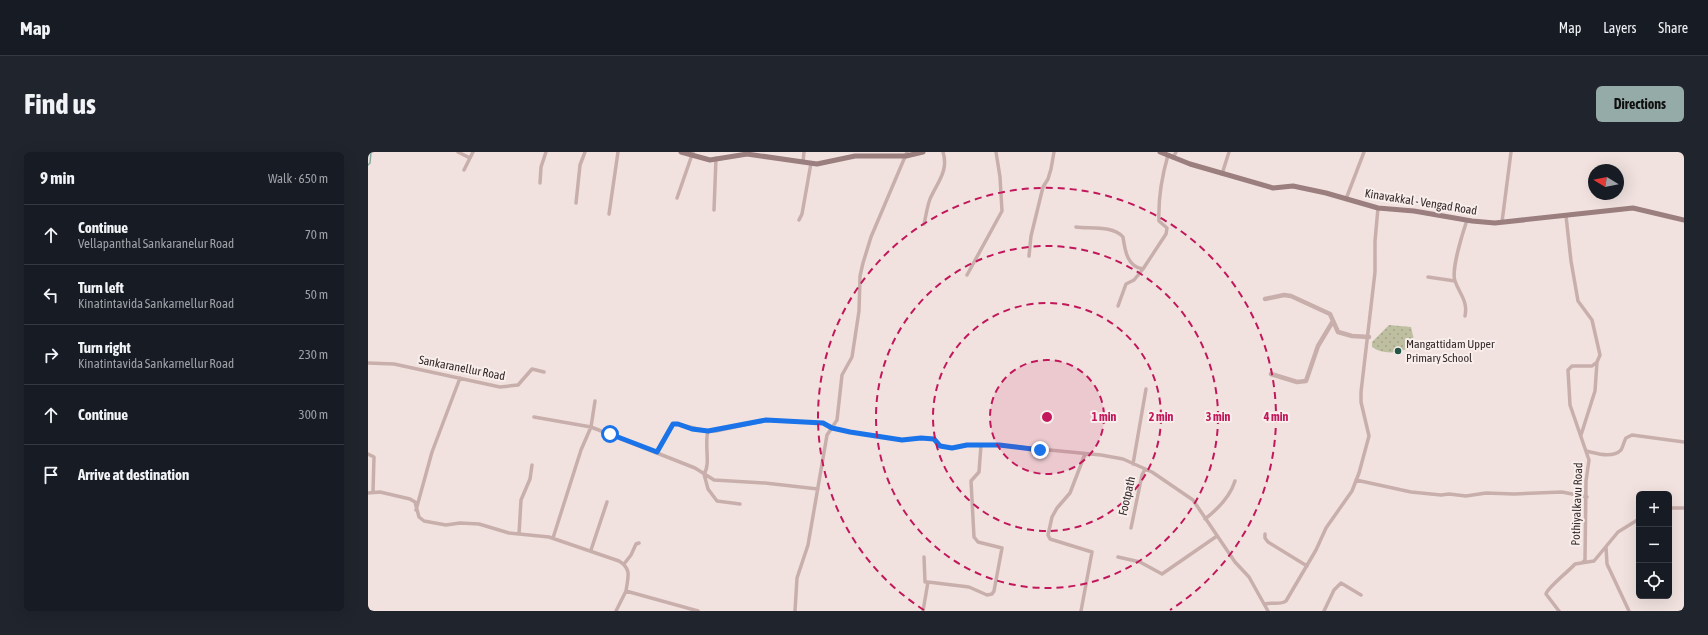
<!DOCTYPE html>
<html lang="en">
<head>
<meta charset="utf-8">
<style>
	:root { --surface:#171b24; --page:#20242c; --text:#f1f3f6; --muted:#9ea1a6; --line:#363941; --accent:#95aba7 }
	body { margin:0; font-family:"Asap Condensed",sans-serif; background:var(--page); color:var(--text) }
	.controls { position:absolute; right:12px; bottom:12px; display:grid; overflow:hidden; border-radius:6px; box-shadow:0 4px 16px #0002 }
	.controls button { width:36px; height:36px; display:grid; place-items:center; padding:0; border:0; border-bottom:1px solid var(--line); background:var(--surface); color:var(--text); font:20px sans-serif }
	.compass { position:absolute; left:1220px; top:12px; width:36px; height:36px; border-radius:50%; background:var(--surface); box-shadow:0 4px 16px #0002; rotate:280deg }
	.stop { position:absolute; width:12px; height:12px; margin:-9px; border:3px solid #1a73e8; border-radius:50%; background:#fff }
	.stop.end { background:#1a73e8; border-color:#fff; box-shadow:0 1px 4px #0008 }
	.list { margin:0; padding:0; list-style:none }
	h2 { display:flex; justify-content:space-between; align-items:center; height:52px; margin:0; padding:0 16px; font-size:17px }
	h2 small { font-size:13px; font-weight:400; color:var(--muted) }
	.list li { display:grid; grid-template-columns:26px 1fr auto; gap:12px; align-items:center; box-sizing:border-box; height:60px; padding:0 16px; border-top:1px solid var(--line) }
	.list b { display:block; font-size:15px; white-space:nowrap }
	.list p { margin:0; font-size:13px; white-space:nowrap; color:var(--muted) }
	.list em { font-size:13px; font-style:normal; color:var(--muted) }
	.icon { flex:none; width:22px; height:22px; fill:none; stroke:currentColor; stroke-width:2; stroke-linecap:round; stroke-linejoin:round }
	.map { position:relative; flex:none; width:1316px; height:459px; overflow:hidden; border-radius:6px }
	header { display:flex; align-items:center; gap:24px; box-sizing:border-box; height:56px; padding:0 20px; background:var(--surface); border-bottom:1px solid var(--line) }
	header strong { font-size:19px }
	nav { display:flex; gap:22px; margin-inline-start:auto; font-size:14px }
	.intro { display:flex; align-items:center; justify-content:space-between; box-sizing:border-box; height:96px; padding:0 24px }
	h1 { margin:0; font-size:28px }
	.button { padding:10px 18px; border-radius:6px; background:var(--accent); color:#111; font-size:14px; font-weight:700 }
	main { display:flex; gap:24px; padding:0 24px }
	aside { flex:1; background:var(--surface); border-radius:6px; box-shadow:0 4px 16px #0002 }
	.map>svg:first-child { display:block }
	.park { fill:url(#park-dots) }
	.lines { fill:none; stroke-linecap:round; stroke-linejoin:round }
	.stream { stroke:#81ab9e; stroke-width:1.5 }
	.minor { stroke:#c8afac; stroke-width:3.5 }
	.tertiary { stroke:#c8afac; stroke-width:4.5 }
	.secondary { stroke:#9b7e7e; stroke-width:5 }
	.route { stroke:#1a73e8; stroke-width:5 }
	.ring { fill:none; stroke:#c2185b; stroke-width:2; stroke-dasharray:7 5 }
	.poi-dot { fill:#245446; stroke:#f8eeeb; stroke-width:1.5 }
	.labels { text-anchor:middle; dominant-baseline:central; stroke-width:4; stroke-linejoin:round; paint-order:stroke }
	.street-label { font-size:12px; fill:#372a2b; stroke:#f8eeeb }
	.poi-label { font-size:12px; fill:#372a2b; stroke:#f8eeeb; text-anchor:start }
	.centre { fill:#c2185b; stroke:#f8eeeb; stroke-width:2 }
	.ring-label { font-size:12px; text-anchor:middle; font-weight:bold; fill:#c2185b; stroke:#f8eeeb; stroke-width:4; stroke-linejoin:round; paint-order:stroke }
</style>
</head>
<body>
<header>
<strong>Map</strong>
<nav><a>Map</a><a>Layers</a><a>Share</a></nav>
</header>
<div class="intro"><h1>Find us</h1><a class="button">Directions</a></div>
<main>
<aside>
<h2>9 min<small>Walk · 650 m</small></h2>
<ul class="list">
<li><svg class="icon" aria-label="ahead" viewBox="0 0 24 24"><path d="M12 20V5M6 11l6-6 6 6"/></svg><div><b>Continue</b><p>Vellapanthal Sankaranelur Road</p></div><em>70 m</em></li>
<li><svg class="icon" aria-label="left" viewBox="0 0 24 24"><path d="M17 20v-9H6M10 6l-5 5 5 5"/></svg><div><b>Turn left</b><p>Kinatintavida Sankarnellur Road</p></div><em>50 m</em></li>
<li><svg class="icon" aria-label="right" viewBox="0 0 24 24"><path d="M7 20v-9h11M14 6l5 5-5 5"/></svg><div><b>Turn right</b><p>Kinatintavida Sankarnellur Road</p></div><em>230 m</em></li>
<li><svg class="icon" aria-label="ahead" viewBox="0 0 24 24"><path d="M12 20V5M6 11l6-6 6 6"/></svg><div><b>Continue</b></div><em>300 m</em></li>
<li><svg class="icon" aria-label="arrive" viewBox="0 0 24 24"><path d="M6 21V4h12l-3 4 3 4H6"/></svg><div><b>Arrive at destination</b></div></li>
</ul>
</aside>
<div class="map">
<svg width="1316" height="459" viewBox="0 0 1316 459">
	<defs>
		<pattern id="park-dots" width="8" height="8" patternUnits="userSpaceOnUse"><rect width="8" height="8" fill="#bebea0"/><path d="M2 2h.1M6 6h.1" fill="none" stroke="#a4a38a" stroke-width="1.8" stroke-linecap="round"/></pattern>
	</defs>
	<rect width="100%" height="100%" fill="#f1e2df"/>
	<path class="park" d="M 1021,173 L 1043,175 L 1047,192 C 1035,201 1017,204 1004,195 L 1004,190 Z"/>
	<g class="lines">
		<path class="stream" d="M 0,13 L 2,11 L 3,0"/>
		<path class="minor" d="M 90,0 L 102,6
			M 805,6 L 808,0
			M 435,10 L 436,0
			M 96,18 L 105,0
			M 854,22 L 861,0
			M 172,31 L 173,15 L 178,0
			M 309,46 L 325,0
			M 978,47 L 996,0
			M 208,51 L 212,13 L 217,0
			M 346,58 L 348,6
			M 241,62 L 250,0
			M 1198,64 L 1203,109 L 1210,149 L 1224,168 L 1232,203 L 1229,210 L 1224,214 L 1204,214 L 1200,218 L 1202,253 L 1221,308 L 1218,329 L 1217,408 L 1215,410
			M 431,68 L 434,62 L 443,11
			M 1134,70 L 1143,0
			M 556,72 C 558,64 559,55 562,47 C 569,31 581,19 575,0
			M 708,75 C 721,77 745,73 755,85 C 757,98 759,115 775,117 L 798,82 L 799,76 L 791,69 C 790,47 794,24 800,3
			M 661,104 L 663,84 L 675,35 L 680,27 L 683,17 L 686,0
			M 599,123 L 634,59 L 632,25 L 628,0
			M 1060,125 L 1087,129
			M 750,154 L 758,132 L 766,128 L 775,117
			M 1097,164 C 1100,149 1092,143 1087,129 C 1083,118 1095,80 1099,68
			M 0,211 L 26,212 L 132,235 L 150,233 L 164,217 L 176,220
			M 166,265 L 223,275 L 227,249
			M 340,279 C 336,293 343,312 336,322 L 340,337 L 349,349 L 372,352
			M 1213,283 L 1227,239 L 1229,210
			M 1218,299 C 1228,301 1244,307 1253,298 C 1255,295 1256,289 1258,286 L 1264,283 L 1316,290
			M 289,300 L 305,272 L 310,272 L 338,279 L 348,279 L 399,268 L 455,271 L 464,276 L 482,280 L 535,288 L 553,286 L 566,287 L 572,294 L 584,296 L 599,293 L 631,293 L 733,303 L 755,307 L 784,320 L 825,348 L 867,410 L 881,425 L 900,459
			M 0,302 L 6,305 L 5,340
			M 765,312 L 778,237
			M 988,328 L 1043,340 L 1073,343 L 1081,342 L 1098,344 L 1118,341 L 1146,342 L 1194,340 L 1219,345
			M 0,341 L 12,340 L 42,347 L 47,350 L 51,365 L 56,369 L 78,373 L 92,371 L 111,372 L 141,381 L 181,385 L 251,409 C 264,417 260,425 258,439
			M 1301,356 L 1316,356
			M 48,358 L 64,300 L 92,226
			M 837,367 C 850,357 862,345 867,329
			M 763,376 L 774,323 L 777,317
			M 151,382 L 153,348 L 162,327 L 164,313
			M 897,382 L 897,386 L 900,390 L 939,414
			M 185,386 L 213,298 L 223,275 L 327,316 L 346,328 L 397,331 L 450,337
			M 1238,395 L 1239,412 L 1261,459
			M 223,398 L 239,350
			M 750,405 L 772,410 L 794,422 L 849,384
			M 256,412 L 263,403 L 268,392 L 271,391
			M 560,430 L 601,435 L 619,443 L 624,442 L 626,439 L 634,396 L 610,390 L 606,385 L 603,329 L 611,320 L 613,293
			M 897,452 C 904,450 913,453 918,449 L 948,398 L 958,376 L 984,339 L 991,321 L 1001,284 L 993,250 L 993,240 L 1007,120 L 1007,89 L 1010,56
			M 248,459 L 258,439 L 330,459
			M 427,459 L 429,426 L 440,393 L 459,283 L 469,268 L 474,223 L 484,205 L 491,159 L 492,124 L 495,111 L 503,85 L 539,0
			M 555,459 L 560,430 L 557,430 L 556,405
			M 713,459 L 724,400 L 682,387 L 680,383 L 684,365 L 689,356 L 702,341 L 717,302
			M 956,459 L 966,438 L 973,431 L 993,443
			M 1191,459 L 1178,442 C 1179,436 1201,419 1207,412 L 1226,409 L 1250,380 L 1271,367"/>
		<path class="tertiary" d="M 897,147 L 916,143 L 923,144 L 962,162 L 970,180 L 984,184 L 1001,185
			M 903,222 L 929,230 L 938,229 L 950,194 L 965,169"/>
		<path class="secondary" d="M 313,0 L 342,8 L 379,2 L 449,12 L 487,4 L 538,4 L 555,0
			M 792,0 L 822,12 L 905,36 L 925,34 L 958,41 L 1010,56 L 1046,59 L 1104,69 L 1127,71 L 1265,56 L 1316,68"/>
	</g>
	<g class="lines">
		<path class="route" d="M 242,282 L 289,300 L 305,272 L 310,272 L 324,277 L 340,279 L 398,268 L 455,271 L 464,276 L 482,280 L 534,288 L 553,286 L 566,287 L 572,294 L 584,296 L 599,293 L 631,293 L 672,298"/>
	</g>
	<circle cx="679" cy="265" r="57" fill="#c2185b" fill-opacity=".12"/>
	<g class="ring">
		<circle cx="679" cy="265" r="57"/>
		<circle cx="679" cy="265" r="114"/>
		<circle cx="679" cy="265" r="171"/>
		<path d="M556 458A229 229 0 1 1 802 458"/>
	</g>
	<circle class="poi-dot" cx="1030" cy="199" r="4"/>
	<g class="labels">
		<g class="street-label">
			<text transform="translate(1053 50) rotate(9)">Kinavakkal - Vengad Road</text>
			<text transform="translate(94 216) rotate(11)">Sankaranellur Road</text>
			<text transform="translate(759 344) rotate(-77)">Footpath</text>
			<text transform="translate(1209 352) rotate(-88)">Pothiyalkavu Road</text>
		</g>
		<g class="poi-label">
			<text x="1038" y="192">Mangattidam Upper<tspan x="1038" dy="14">Primary School</tspan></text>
		</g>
	</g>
	<circle cx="679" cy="265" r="6" class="centre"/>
	<g class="ring-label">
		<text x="736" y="269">1 min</text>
		<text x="793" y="269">2 min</text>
		<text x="850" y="269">3 min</text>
		<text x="908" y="269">4 min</text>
	</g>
</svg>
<div class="controls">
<button>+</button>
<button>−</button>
<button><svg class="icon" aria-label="locate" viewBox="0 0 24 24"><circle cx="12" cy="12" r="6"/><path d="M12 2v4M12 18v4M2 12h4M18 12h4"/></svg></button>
</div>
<svg class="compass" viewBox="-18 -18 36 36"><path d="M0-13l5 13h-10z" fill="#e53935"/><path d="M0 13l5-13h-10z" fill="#9ea1a6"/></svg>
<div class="stop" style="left:242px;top:282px"></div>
<div class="stop end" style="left:672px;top:298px"></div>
</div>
</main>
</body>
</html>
